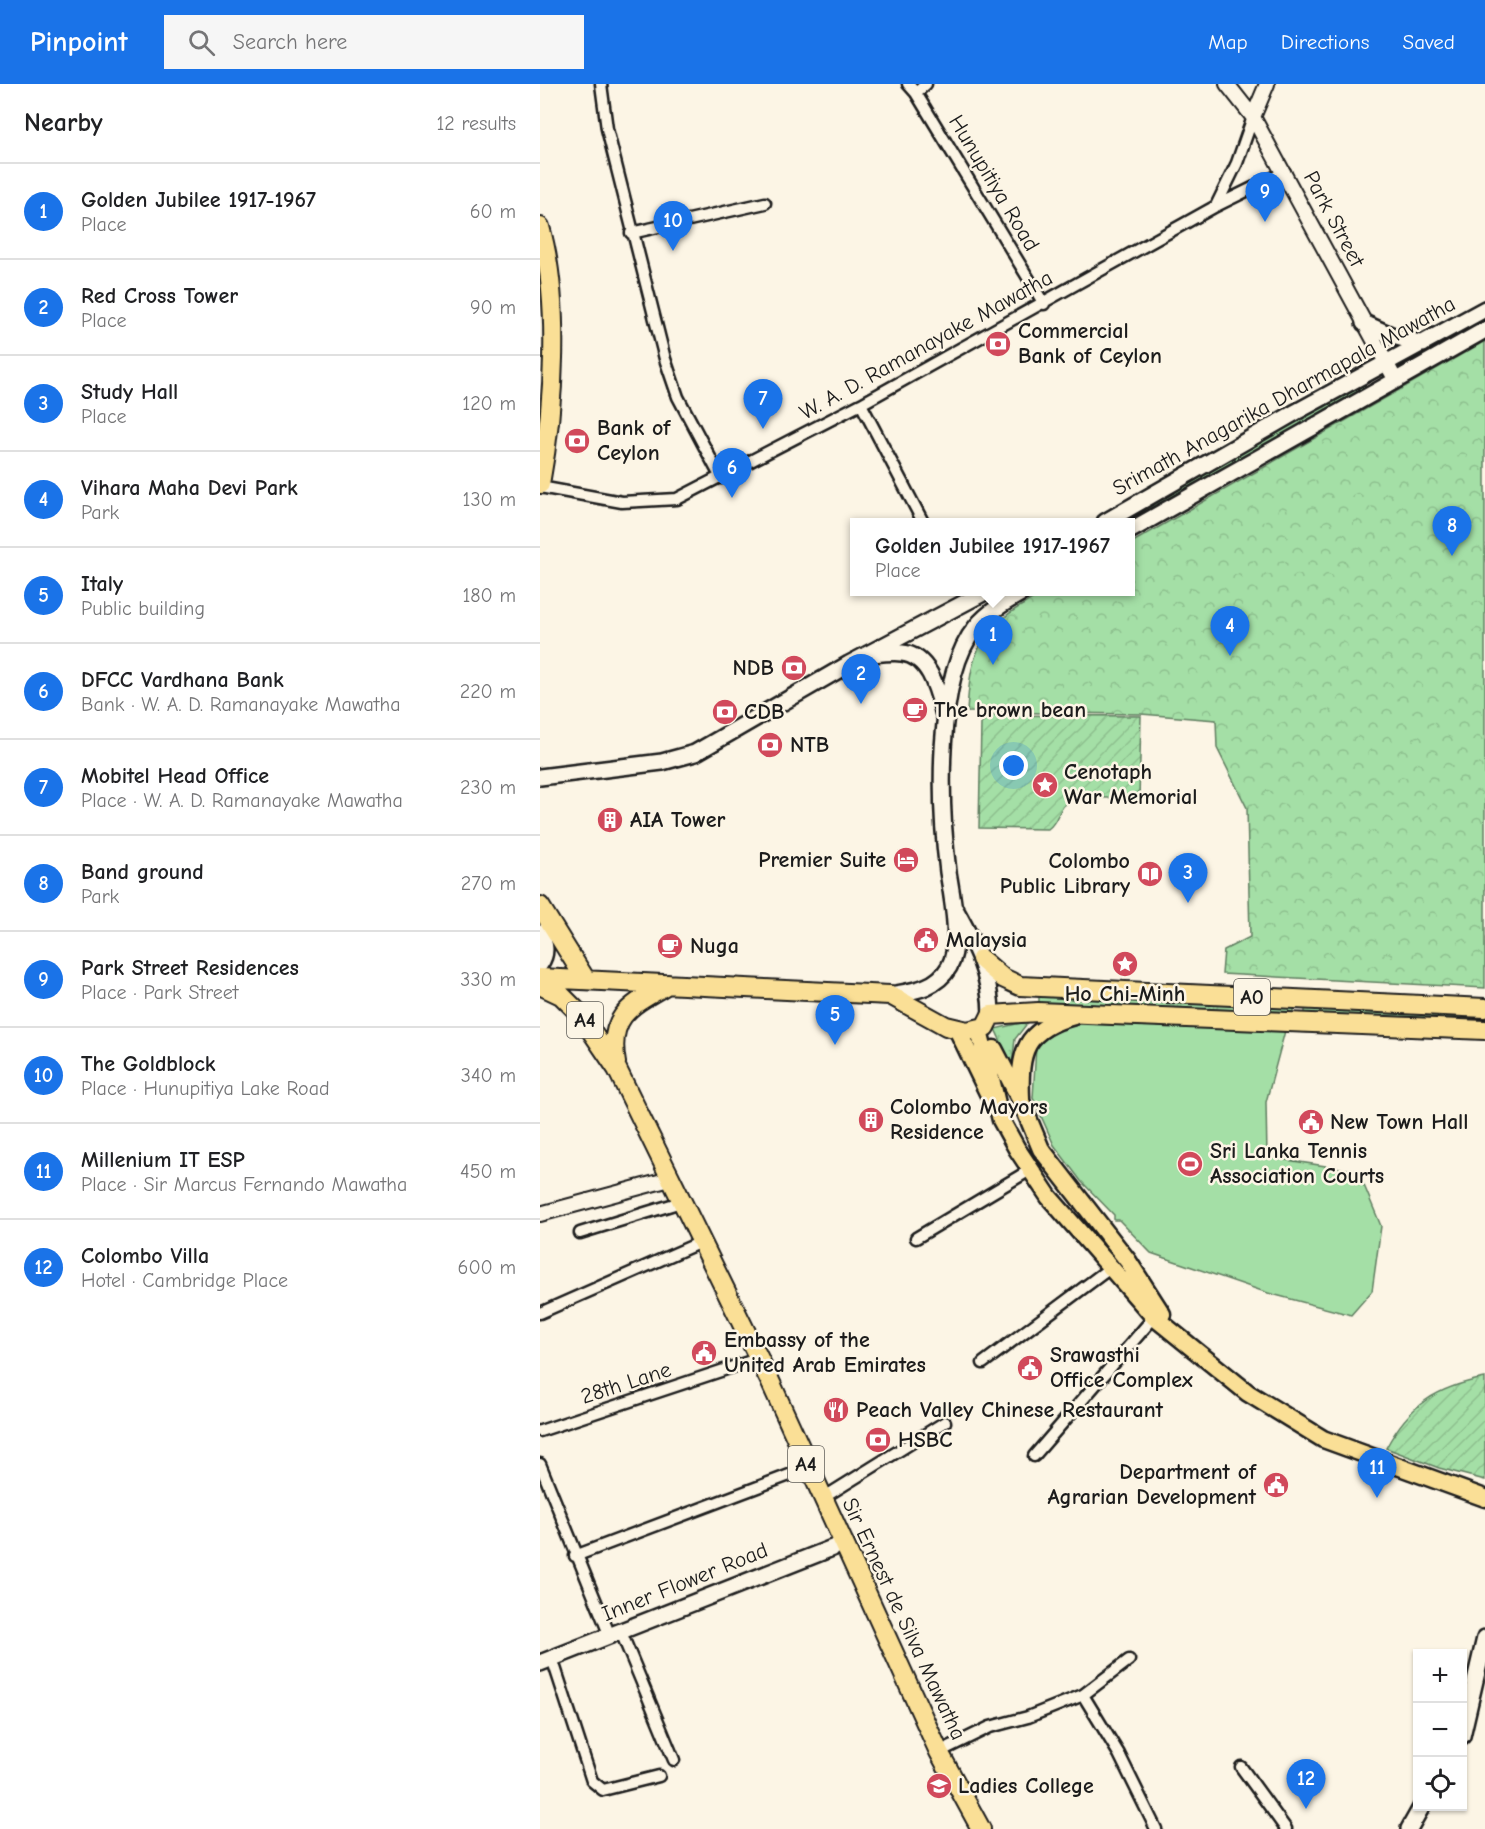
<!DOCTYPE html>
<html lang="en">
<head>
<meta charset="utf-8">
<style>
	:root { --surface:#fff; --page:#f6f6f6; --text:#202124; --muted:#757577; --line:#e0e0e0; --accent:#1a73e8 }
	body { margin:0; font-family:"Comic Neue",sans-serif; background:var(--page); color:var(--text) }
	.controls { position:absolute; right:18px; bottom:18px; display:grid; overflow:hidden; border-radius:0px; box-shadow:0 2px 4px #0004 }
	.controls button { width:54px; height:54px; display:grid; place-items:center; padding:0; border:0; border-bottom:2px solid var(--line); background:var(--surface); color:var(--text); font:30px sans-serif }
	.you { position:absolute; left:474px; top:682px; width:21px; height:21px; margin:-15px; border:4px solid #fff; border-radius:50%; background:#1a73e8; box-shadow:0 0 0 9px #1a73e833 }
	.badge { display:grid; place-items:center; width:39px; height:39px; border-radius:50%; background:var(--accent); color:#fff; font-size:20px; font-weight:700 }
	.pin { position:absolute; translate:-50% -50px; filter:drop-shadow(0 2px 3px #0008) }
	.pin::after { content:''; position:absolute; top:32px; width:21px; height:18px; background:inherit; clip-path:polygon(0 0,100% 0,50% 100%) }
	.popup { position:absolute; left:310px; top:434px; width:285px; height:78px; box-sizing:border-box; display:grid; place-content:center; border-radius:0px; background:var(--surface); filter:drop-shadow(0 2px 4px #0005); font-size:20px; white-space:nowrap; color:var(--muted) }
	.popup b { font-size:22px; color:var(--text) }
	.popup::after { content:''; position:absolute; left:50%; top:100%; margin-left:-12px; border:12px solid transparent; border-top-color:var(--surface) }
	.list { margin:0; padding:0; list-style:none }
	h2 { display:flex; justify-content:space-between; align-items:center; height:78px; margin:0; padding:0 24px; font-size:26px }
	h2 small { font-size:20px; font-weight:400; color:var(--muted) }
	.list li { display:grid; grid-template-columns:39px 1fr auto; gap:18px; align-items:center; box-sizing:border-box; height:96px; padding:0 24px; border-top:2px solid var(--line) }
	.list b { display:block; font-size:22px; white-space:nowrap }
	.list p { margin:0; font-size:20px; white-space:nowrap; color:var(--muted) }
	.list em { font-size:20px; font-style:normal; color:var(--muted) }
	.icon { flex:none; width:33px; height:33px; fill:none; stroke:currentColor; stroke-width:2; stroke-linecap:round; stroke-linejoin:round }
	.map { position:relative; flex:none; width:945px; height:1745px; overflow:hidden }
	header { display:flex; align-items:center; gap:36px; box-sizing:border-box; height:84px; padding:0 30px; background:var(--accent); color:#fff }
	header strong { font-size:28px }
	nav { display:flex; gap:33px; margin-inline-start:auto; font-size:21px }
	.search { width:420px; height:54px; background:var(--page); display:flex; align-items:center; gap:15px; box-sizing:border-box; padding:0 21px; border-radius:0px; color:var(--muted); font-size:22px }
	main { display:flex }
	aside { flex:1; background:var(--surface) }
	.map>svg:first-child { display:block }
	.grass { fill:url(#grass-tufts); stroke:#607e61; stroke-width:1.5 }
	.forest { fill:url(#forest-crowns); stroke:#607e61; stroke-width:1.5 }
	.garden { fill:url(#garden-furrows); stroke:#607e61; stroke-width:1.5 }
	.pitch { fill:#a4dfa6; stroke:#607e61; stroke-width:1.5 }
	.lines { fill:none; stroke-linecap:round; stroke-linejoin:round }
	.minor-casing { stroke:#1c1c1c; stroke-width:15 }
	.tertiary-casing { stroke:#1c1c1c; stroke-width:18 }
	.secondary-casing { stroke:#1c1c1c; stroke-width:20 }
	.primary-casing { stroke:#1c1c1c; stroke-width:21 }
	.trunk-casing { stroke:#1c1c1c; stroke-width:22 }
	.minor { stroke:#fcf5e5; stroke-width:10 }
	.tertiary { stroke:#fcf5e5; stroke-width:14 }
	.secondary { stroke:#fcf5e5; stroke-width:15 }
	.primary { stroke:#fadf96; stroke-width:16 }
	.trunk { stroke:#fadf96; stroke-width:18 }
	.labels { text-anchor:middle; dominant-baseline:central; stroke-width:5; stroke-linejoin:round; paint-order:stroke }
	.shield { fill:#fcf5e5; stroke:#5f5d58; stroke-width:1.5 }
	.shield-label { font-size:21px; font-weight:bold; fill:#1c1c1c }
	.street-label { font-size:22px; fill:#1c1c1c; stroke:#fcf5e5 }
	.poi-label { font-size:22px; font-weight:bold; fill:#1c1c1c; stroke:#fcf5e5; text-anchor:start }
</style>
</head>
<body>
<header>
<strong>Pinpoint</strong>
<div class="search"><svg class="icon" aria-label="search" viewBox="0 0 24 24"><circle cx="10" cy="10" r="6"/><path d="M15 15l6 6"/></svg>Search here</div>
<nav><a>Map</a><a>Directions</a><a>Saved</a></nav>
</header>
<main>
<aside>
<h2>Nearby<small>12 results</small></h2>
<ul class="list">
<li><span class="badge">1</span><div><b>Golden Jubilee 1917-1967</b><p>Place</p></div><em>60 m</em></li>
<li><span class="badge">2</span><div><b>Red Cross Tower</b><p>Place</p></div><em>90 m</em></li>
<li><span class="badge">3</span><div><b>Study Hall</b><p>Place</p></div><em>120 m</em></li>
<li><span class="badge">4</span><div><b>Vihara Maha Devi Park</b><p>Park</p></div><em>130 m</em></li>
<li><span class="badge">5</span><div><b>Italy</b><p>Public building</p></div><em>180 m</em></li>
<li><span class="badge">6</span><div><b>DFCC Vardhana Bank</b><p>Bank · W. A. D. Ramanayake Mawatha</p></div><em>220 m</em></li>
<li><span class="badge">7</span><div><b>Mobitel Head Office</b><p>Place · W. A. D. Ramanayake Mawatha</p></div><em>230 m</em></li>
<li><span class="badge">8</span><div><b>Band ground</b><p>Park</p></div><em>270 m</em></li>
<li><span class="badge">9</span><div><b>Park Street Residences</b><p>Place · Park Street</p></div><em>330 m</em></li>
<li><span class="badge">10</span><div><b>The Goldblock</b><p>Place · Hunupitiya Lake Road</p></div><em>340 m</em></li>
<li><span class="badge">11</span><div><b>Millenium IT ESP</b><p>Place · Sir Marcus Fernando Mawatha</p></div><em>450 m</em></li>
<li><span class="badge">12</span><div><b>Colombo Villa</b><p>Hotel · Cambridge Place</p></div><em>600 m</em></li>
</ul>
</aside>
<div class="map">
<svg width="945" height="1745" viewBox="0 0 945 1745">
	<defs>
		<pattern id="grass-tufts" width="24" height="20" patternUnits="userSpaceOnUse" patternTransform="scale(1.5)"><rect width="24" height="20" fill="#a4dfa6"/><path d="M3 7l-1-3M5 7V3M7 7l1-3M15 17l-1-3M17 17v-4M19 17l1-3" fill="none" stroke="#8dbf8e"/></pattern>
		<pattern id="forest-crowns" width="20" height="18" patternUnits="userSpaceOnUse" patternTransform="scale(1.5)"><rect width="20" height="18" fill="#a4dfa6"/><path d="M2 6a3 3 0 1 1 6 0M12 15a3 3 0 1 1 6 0" fill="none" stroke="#8dbf8e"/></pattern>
		<pattern id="garden-furrows" width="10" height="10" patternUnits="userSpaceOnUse" patternTransform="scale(1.5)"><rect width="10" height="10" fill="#a4dfa6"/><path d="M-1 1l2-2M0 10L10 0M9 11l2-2" fill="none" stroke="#8dbf8e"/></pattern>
	</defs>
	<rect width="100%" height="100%" fill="#fcf5e5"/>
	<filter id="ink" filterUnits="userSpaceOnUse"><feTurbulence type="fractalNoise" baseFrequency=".0167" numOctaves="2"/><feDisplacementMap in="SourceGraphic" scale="12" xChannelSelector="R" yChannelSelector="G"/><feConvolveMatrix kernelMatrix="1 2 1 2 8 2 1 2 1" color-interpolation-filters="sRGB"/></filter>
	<g filter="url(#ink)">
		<path class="grass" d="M 823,300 L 825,303 L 586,438 L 577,438 Z
			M 499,912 L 753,922 L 753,928 L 499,919 Z
			M 765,921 L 945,929 L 945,937 L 765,929 Z
			M 489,937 L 475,955 L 472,981 L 455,945 Z"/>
		<path class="forest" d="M 945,257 L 945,904 L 682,890 L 684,866 L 710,853 L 707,724 L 677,664 L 676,636 L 601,630 L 427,628 C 430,577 435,548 484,520 C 491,516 500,509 508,508 C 534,503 564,508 591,508 L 591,459 Z"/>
		<path class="garden" d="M 449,631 L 601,632 L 599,715 C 583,715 540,710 527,719 C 517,726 518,738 508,745 L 439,744 L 441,640 Z
			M 945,1294 L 945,1396 L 899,1384 L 846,1364 C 869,1321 896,1303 945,1294 Z"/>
		<path class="pitch" d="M 555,937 L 707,942 L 745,947 L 726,1018 L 727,1073 L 818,1087 L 841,1142 L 832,1207 L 811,1231 L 728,1209 L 611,1169 L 579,1136 L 574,1136 L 574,1131 L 541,1097 L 514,1061 L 493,1014 L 496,962 L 519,940 Z"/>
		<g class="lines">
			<g class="minor-casing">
				<path id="minor" d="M 61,0 L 67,45 L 125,275 L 138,313 L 181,394
					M 368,0 L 376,9 L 504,220
					M 376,9 L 386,0
					M 676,122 L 697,79 L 713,33
					M 91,149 L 225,119
					M 321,320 L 383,438
					M 0,403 L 82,418 L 137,415 L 321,320 L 676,122 L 745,88
					M 40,1149 L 141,1118
					M 376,1154 L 490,1086
					M 0,1229 L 161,1158
					M 443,1279 L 570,1184
					M 0,1347 L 217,1275
					M 494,1372 L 614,1233
					M 0,1380 L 70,1552
					M 283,1414 L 405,1338
					M 35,1472 L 268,1384
					M 81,1548 L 134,1676
					M 12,1574 L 52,1697 L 63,1706 L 119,1692
					M 543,1611 L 589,1576
					M 399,1668 L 450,1643 L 488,1633 L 543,1611 L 579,1670 L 616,1745
					M 701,1683 L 746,1745"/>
			</g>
			<g class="tertiary-casing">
				<path id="tertiary" d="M 687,0 L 713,33 L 855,295
					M 713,33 L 727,0
					M 0,1130 L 130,1095"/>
			</g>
			<g class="secondary-casing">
				<path id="secondary" d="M 824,239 L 853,252 L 883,260
					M 565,438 L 756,328 L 945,225
					M 591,446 L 945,246
					M 334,570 C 343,569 354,568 362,569 C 391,572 398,609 404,631
					M 0,693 L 122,678 L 155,669 L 309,580 L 445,508
					M 415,825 C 434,859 451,890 451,931
					M 0,848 C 5,859 8,869 0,880
					M 350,911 C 373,907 396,905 409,883 C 422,861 412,812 408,788 C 400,724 394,594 436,543 C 448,528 467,517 483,508
					M 0,1579 L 305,1459
					M 922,1652 L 945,1554
					M 869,1745 L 882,1722"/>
			</g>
			<g class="primary-casing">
				<path id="primary" d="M 417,945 L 449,1011
					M 439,946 L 461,1036 L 477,1065 L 509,1113 L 614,1233 L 708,1309 L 783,1355 L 945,1414
					M 454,965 L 481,1017 L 501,1065 L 588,1177 L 622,1230
					M 481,1015 C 479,968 484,945 534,932"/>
			</g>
			<g class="trunk-casing">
				<path id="trunk" d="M 0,143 C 21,216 14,325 0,400
					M 0,822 L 46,896
					M 441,875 L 463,894 L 480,902 L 945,924
					M 0,894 L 350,911 L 406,942 L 427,947 L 445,943 L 451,931 L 498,928 L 945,946
					M 0,901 L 21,911 L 39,929 L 77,985 L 230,1297 L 399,1668 L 441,1745
					M 76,979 C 67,931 92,921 128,900"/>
			</g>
			<use href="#minor" class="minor"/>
			<use href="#tertiary" class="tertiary"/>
			<use href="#secondary" class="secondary"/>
			<use href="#primary" class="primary"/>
			<use href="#trunk" class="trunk"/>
		</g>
	</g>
	<defs>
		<g id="bank-disc" transform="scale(1.35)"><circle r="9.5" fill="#d1495b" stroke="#fcf5e5"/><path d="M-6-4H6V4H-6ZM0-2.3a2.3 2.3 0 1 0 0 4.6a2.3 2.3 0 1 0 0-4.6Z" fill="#fff"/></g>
		<g id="cafe-disc" transform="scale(1.35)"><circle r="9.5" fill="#d1495b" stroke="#fcf5e5"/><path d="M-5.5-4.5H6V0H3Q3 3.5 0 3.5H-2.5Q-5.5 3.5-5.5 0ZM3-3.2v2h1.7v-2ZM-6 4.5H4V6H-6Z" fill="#fff"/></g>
		<g id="sight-disc" transform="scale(1.35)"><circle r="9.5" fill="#d1495b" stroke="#fcf5e5"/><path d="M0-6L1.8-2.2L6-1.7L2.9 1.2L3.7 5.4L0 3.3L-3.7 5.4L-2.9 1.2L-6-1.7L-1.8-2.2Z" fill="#fff"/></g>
		<g id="building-disc" transform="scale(1.35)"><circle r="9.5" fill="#d1495b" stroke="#fcf5e5"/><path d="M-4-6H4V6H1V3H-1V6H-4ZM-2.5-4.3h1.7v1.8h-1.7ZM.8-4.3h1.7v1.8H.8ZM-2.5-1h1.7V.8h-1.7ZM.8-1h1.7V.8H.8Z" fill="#fff"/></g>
		<g id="hotel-disc" transform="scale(1.35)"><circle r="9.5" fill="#d1495b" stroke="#fcf5e5"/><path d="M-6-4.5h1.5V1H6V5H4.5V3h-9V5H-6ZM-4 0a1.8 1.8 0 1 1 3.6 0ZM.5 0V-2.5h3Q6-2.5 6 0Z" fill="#fff"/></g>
		<g id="library-disc" transform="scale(1.35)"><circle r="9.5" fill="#d1495b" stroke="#fcf5e5"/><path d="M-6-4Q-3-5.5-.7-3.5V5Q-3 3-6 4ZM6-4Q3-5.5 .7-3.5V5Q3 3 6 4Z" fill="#fff"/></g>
		<g id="civic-disc" transform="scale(1.35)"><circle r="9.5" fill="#d1495b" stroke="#fcf5e5"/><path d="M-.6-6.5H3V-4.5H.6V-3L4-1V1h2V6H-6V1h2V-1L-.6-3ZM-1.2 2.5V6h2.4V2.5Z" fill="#fff"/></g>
		<g id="stadium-disc" transform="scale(1.35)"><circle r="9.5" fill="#d1495b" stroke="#fcf5e5"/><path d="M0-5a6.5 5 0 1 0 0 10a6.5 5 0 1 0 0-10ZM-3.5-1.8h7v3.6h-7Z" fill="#fff"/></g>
		<g id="restaurant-disc" transform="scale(1.35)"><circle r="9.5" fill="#d1495b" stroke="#fcf5e5"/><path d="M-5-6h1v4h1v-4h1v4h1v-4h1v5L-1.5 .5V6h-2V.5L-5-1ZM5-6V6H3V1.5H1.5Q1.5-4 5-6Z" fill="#fff"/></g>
		<g id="school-disc" transform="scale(1.35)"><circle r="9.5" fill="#d1495b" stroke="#fcf5e5"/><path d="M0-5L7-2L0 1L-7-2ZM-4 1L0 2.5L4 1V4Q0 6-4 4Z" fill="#fff"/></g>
	</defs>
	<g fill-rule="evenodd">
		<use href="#bank-disc" x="458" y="260"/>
		<use href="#bank-disc" x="37" y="357"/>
		<use href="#bank-disc" x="254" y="584"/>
		<use href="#cafe-disc" x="375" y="626"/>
		<use href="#bank-disc" x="185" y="628"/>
		<use href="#bank-disc" x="230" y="661"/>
		<use href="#sight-disc" x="505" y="701"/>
		<use href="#building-disc" x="70" y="736"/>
		<use href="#hotel-disc" x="366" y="776"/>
		<use href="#library-disc" x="610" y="790"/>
		<use href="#civic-disc" x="386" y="856"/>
		<use href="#cafe-disc" x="130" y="862"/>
		<use href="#sight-disc" x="585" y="880"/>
		<use href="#building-disc" x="331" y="1036"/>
		<use href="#civic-disc" x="771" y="1038"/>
		<use href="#stadium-disc" x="650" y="1080"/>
		<use href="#civic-disc" x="164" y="1269"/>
		<use href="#civic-disc" x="490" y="1284"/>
		<use href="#restaurant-disc" x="296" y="1326"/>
		<use href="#bank-disc" x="338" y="1356"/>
		<use href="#civic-disc" x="736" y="1401"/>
		<use href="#school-disc" x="399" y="1702"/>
	</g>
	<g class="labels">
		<g class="shield">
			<rect x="694" y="895" width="36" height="36" rx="4.5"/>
			<rect x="27" y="918" width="36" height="36" rx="4.5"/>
			<rect x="248" y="1362" width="36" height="36" rx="4.5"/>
		</g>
		<g class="shield-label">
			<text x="712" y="913">A0</text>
			<text x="45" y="936">A4</text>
			<text x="266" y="1380">A4</text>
		</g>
		<g class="street-label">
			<text transform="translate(454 99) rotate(59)">Hunupitiya Road</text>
			<text transform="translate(794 135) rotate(62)">Park Street</text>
			<text transform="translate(386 261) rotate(-29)">W. A. D. Ramanayake Mawatha</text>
			<text transform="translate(744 312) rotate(-29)">Srimath Anagarika Dharmapala Mawatha</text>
			<text transform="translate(86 1299) rotate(-18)">28th Lane</text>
			<text transform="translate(145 1498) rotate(-22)">Inner Flower Road</text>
			<text transform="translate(364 1535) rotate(65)">Sir Ernest de Silva Mawatha</text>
		</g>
		<g class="poi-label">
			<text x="478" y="247">Commercial<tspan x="478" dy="25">Bank of Ceylon</tspan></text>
			<text x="57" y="344">Bank of<tspan x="57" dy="25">Ceylon</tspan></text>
			<text x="234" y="584" text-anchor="end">NDB</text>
			<text x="394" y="626">The brown bean</text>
			<text x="204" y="628">CDB</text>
			<text x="250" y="661">NTB</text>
			<text x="524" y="688">Cenotaph<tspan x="524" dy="25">War Memorial</tspan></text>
			<text x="90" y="736">AIA Tower</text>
			<text x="346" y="776" text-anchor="end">Premier Suite</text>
			<text x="590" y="777" text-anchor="end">Colombo<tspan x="590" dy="25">Public Library</tspan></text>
			<text x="406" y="856">Malaysia</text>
			<text x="150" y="862">Nuga</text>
			<text x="585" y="910" text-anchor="middle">Ho Chi-Minh</text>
			<text x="350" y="1023">Colombo Mayors<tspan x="350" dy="25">Residence</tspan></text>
			<text x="790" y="1038">New Town Hall</text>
			<text x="670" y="1067">Sri Lanka Tennis<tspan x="670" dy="25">Association Courts</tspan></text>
			<text x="184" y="1256">Embassy of the<tspan x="184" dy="25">United Arab Emirates</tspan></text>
			<text x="510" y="1271">Srawasthi<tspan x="510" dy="25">Office Complex</tspan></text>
			<text x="316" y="1326">Peach Valley Chinese Restaurant</text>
			<text x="358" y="1356">HSBC</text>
			<text x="716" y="1388" text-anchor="end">Department of<tspan x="716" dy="25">Agrarian Development</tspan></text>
			<text x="418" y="1702">Ladies College</text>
		</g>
	</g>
</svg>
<div class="controls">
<button>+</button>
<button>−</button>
<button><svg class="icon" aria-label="locate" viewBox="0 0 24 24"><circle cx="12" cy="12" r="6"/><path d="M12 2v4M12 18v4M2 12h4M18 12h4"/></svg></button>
</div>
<div class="you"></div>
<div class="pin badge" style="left:453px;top:581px">1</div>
<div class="popup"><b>Golden Jubilee 1917-1967</b>Place</div>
<div class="pin badge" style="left:321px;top:620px">2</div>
<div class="pin badge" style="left:648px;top:819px">3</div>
<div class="pin badge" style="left:690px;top:572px">4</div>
<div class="pin badge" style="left:295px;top:961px">5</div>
<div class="pin badge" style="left:192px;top:414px">6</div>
<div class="pin badge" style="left:223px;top:345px">7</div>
<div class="pin badge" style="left:912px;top:472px">8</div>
<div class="pin badge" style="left:725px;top:138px">9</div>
<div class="pin badge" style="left:133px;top:167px">10</div>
<div class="pin badge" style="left:837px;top:1414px">11</div>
<div class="pin badge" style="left:766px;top:1725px">12</div>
</div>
</main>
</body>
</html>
